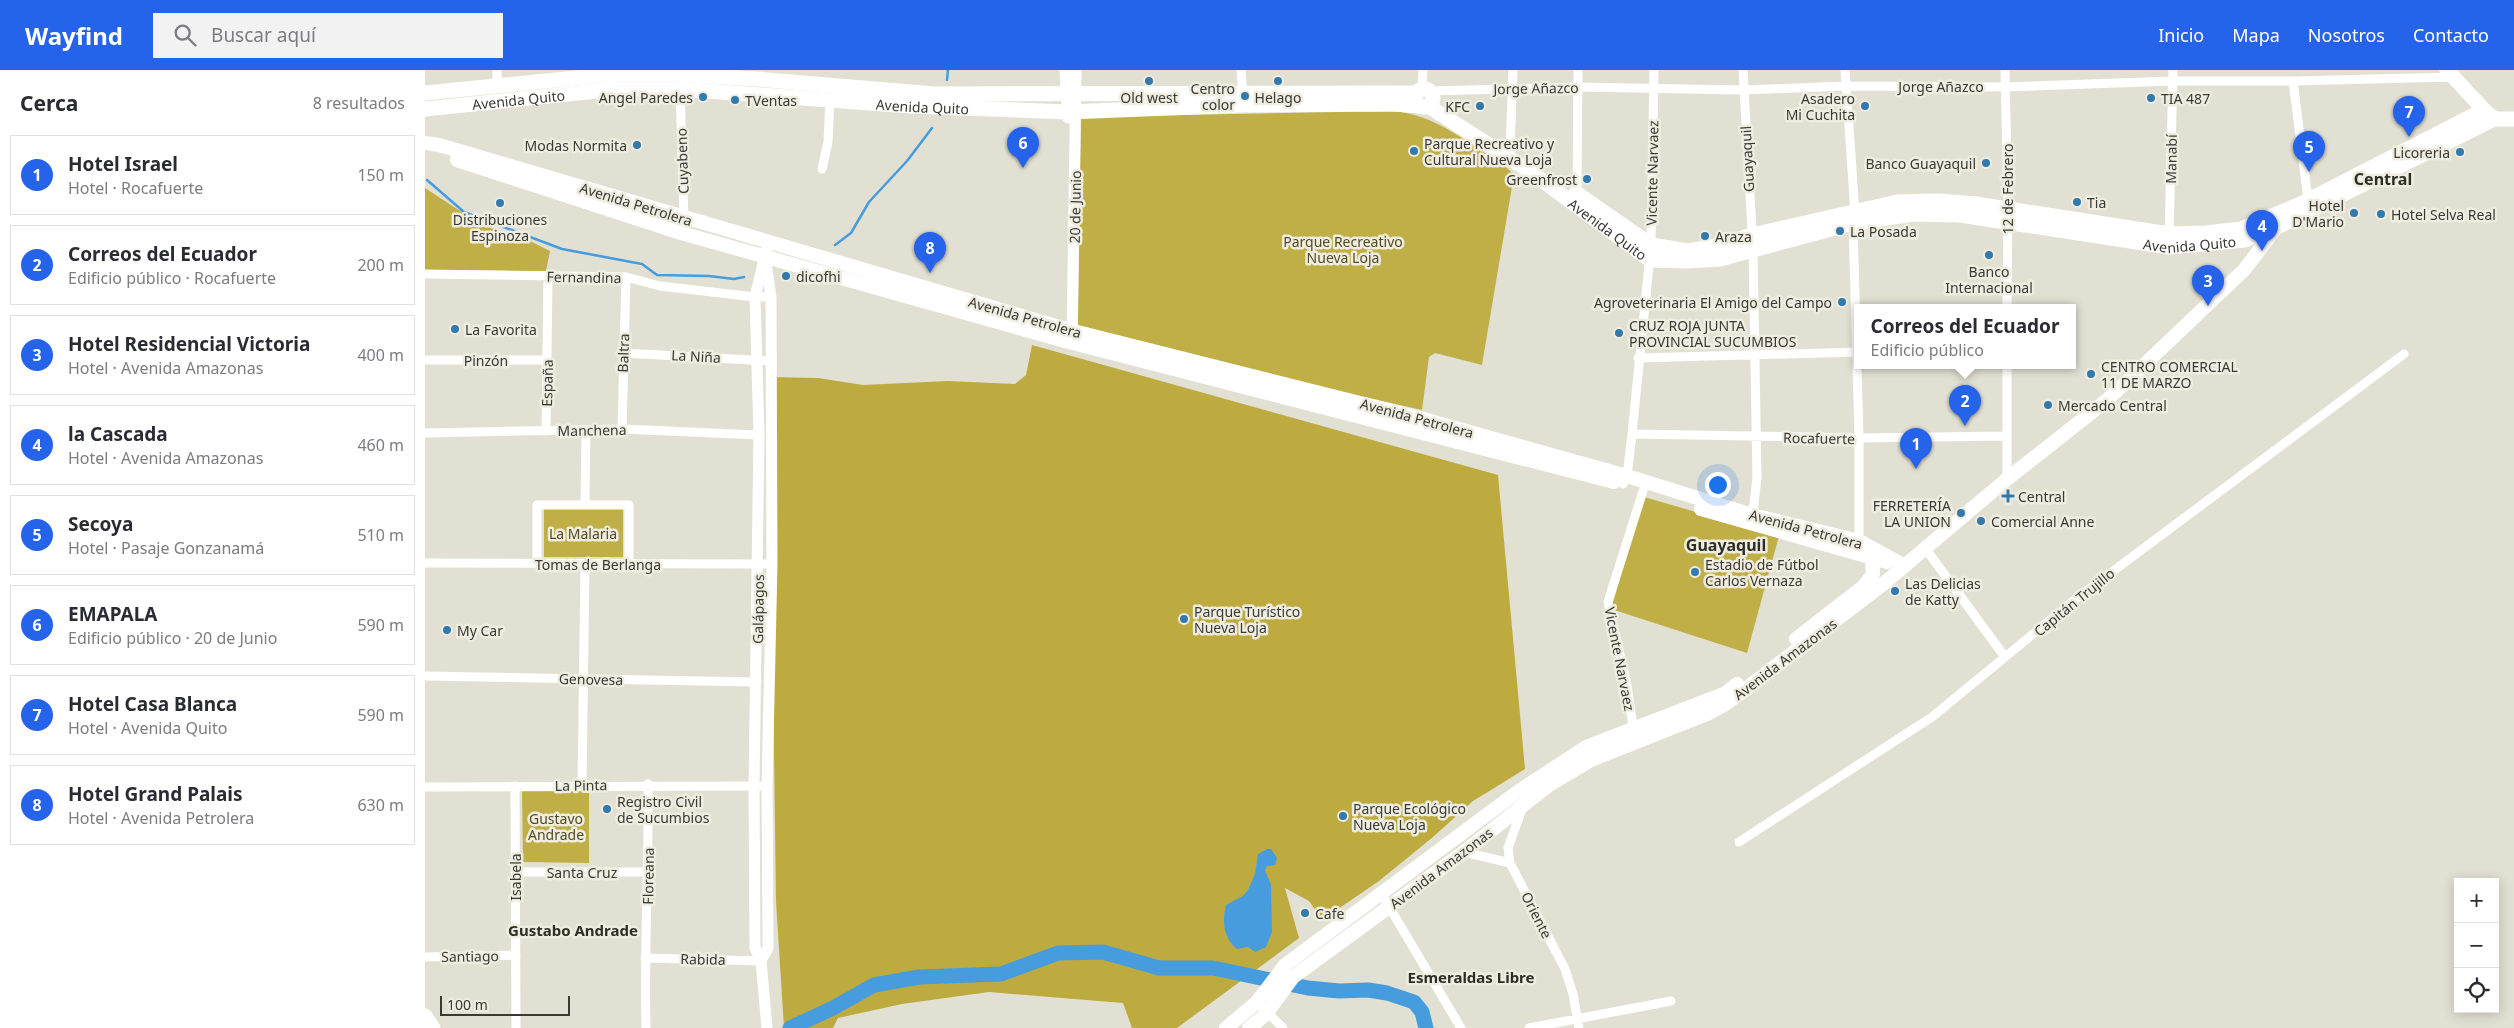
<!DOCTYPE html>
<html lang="es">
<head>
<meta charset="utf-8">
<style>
	:root { --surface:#fff; --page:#f2f2f3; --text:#2b2b33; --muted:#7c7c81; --line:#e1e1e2; --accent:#2563eb }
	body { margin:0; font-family:"Noto Sans",sans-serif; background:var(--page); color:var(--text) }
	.controls { position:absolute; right:15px; bottom:15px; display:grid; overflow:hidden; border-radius:0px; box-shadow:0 2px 12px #0003 }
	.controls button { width:45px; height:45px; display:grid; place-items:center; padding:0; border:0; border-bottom:1px solid var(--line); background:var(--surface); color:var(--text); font:25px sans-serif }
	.scale { position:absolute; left:15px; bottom:12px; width:130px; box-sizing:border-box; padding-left:5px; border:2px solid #3a3934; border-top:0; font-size:14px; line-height:18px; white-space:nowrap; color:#3a3934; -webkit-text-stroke:4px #efede0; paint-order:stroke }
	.you { position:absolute; left:1292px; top:414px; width:18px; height:18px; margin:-12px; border:4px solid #fff; border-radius:50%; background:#1a73e8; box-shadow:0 0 0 8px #1a73e833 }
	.badge { display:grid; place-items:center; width:32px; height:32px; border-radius:50%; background:var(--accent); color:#fff; font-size:16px; font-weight:700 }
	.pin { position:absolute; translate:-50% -41px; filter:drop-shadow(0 1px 2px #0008) }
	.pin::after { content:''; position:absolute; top:26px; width:18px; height:15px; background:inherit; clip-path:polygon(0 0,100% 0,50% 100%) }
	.popup { position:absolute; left:1429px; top:234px; width:222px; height:65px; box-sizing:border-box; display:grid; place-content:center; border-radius:0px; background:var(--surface); filter:drop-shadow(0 1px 4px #0005); font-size:16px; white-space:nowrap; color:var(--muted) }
	.popup b { font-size:19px; color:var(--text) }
	.popup::after { content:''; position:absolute; left:50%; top:100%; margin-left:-10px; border:10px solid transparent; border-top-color:var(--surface) }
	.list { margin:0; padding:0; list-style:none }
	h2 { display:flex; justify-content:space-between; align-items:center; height:65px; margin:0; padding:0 20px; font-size:21px }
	h2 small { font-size:16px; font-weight:400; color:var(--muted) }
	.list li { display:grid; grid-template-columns:32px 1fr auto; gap:15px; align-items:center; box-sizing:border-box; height:80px; margin:0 10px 10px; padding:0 10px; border:1px solid var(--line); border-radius:0px }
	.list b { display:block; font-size:19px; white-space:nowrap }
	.list p { margin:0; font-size:16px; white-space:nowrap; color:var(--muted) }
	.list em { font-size:16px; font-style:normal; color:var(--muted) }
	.icon { flex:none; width:28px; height:28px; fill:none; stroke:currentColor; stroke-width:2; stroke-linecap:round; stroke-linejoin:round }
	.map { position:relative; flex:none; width:2089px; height:958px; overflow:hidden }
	header { display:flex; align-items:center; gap:30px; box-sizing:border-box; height:70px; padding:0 25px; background:var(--accent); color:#fff }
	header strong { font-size:24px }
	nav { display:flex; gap:28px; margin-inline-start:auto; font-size:18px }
	.search { width:350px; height:45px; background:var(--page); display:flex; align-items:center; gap:12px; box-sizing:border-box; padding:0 18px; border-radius:0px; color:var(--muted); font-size:19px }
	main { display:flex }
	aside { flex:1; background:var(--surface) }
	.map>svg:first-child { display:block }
	.green { fill:#c0af46 }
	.forest { fill:#bdab3f }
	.water { fill:#469cdd }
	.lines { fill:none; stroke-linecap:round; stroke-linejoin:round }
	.stream { stroke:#469cdd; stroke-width:2.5 }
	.river { stroke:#469cdd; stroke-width:15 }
	.minor { stroke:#fff; stroke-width:9 }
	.tertiary { stroke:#fff; stroke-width:11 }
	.secondary { stroke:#fff; stroke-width:14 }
	.primary { stroke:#fff; stroke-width:15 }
	.trunk { stroke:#fff; stroke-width:15 }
	.poi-dot { fill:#3279ad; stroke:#efede0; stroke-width:2 }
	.labels { text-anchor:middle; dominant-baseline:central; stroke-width:5; stroke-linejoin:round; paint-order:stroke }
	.street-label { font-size:14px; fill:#3a3934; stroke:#efede0 }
	.poi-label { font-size:14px; fill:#3a3934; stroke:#efede0; text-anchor:start }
	.park-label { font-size:14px; fill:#524b1f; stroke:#efede0 }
	.neighbourhood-label { font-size:15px; font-weight:bold; fill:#302e24; stroke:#efede0 }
	.quarter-label { font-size:16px; font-weight:bold; fill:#302e24; stroke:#efede0 }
</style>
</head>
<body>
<header>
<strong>Wayfind</strong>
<div class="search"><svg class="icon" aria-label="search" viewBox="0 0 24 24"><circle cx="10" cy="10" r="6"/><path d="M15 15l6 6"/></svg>Buscar aquí</div>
<nav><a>Inicio</a><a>Mapa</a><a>Nosotros</a><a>Contacto</a></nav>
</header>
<main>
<aside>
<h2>Cerca<small>8 resultados</small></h2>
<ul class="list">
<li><span class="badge">1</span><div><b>Hotel Israel</b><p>Hotel · Rocafuerte</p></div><em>150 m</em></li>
<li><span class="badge">2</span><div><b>Correos del Ecuador</b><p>Edificio público · Rocafuerte</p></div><em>200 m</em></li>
<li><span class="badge">3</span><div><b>Hotel Residencial Victoria</b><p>Hotel · Avenida Amazonas</p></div><em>400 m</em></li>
<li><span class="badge">4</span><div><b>la Cascada</b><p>Hotel · Avenida Amazonas</p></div><em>460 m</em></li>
<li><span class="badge">5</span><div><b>Secoya</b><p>Hotel · Pasaje Gonzanamá</p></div><em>510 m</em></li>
<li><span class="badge">6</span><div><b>EMAPALA</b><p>Edificio público · 20 de Junio</p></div><em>590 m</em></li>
<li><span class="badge">7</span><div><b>Hotel Casa Blanca</b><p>Hotel · Avenida Quito</p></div><em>590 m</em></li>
<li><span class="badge">8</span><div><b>Hotel Grand Palais</b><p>Hotel · Avenida Petrolera</p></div><em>630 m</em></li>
</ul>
</aside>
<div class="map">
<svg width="2089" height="958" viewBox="0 0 2089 958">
	<rect width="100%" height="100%" fill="#e2e0d3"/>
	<path class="green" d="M 968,41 C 1010,44 1048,76 1082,98 L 1089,105 L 1057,295 L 1010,283 L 1004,287 L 997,340 L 913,321 L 653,255 L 656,47 Z
		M 0,118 L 55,154 L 107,172 L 125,181 L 121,201 L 0,200 Z
		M 1219,427 L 1354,466 L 1322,583 L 1186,539 Z
		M 119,439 L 198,439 L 198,487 L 119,487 Z
		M 97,719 L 164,719 L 164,793 L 98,792 Z"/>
	<path class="forest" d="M 607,275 L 1073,405 L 1100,699 L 1048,731 L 1008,767 L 954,811 L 897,850 L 884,831 L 860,818 L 874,868 L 752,958 L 707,958 L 698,933 L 564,922 L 477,934 L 413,948 L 408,958 L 359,958 L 351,831 L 344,307 L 393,308 L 438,315 L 523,311 L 590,314 L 601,305 Z"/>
	<path class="water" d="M 842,779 L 846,779 L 852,788 L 850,795 L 842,796 L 840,800 L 846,815 L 847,862 L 841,877 L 830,882 L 823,877 L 812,879 C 798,867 797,851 801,835 L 818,826 L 823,820 L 830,804 L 833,784 Z"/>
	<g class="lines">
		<path class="stream" d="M 522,10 L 523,0
			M 2,110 L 39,142 L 137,179 L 217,194 L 232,205 L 284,206 L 309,209 L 319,207
			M 410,175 L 426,163 L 444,132 L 482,91 L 507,58"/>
		<path class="river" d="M 365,958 L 408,938 L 449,915 L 494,907 L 576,904 L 633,883 L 678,882 L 734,898 L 788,898 L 883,918 L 914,921 L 943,920 L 962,923 L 989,932 L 997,942 L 1001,958"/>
		<path class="minor" d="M 72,0 L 72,14
			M 816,0 L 818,28
			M 1318,0 L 1328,178 L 1332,408 L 1327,450
			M 1420,0 L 1430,143 L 1428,153 L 1434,368 L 1434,474
			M 1580,0 L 1583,140 L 1582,237
			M 1868,11 L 1883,130
			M 255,19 L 259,149 L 256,163
			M 997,20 L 998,0
			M 1004,21 L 1153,17 L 1318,20 L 1421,16 L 1580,17 L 1748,11 L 1868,11 L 2028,7
			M 1085,79 L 1088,0
			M 397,99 L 403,72 L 405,29
			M 1152,126 L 1153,0
			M 1744,167 L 1748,0
			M 0,204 L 201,207 L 235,216 L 330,227 L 346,227
			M 198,283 L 345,291
			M 1213,288 L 1432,282
			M 0,290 L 122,290
			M 1582,295 L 1582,409
			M 197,359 L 201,207
			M 121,361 L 123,206
			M 0,363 L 197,359 L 334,365
			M 1207,364 L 1434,368 L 1582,366
			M 1198,414 L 1202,406 L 1207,364 L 1226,175 L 1229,0
			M 160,435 L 161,360
			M 1500,478 L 1580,587
			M 0,493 L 347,494
			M 112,494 L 112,435 L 204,435 L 204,494
			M 0,606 L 332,612
			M 1209,663 L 1202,615 L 1183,532 L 1218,421
			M 157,715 L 160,494
			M 90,716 L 91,958
			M 0,717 L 342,716
			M 1097,739 L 1083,778 L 1085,793 L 1140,899 L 1148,924 L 1154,958
			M 1314,772 L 1507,647 L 1652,528 L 1979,284
			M 1039,782 L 1085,793
			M 90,802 L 224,802
			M 956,823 L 1036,958
			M 0,887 L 91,885
			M 220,888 L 336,891
			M 832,932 L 858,958
			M 221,958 C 219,877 224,796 223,714
			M 1104,958 L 1246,931"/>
		<path class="tertiary" d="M 640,0 L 643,48
			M 647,269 L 651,0
			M 336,891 L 343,878 L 342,716 L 347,494 L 346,227 L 341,193
			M 342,958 L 336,891 L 330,878 L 329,716 L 334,365 L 330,227 L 343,173"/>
		<path class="secondary" d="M 0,73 L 14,75 L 648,261 L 991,347 L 1202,406 L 1327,445 L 1434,471 L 1480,496
			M 32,90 L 256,163 L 640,271 L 1189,412
			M 1276,439 L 1462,492
			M 1371,569 L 1439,516 L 1448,504 L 1447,489
			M 801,958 L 832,932 L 860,895 L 1091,723 L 1161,677 L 1301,623 L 1312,614
			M 824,958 L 841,944 L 868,907 L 1039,782 L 1124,715 L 1166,690 L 1282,644 L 1302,633 L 1457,515 L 1582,409 L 1681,331 L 1819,200 L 1852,157"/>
		<path class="primary" d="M 2022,0 L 2059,40"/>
		<g class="trunk">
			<circle cx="999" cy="28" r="9"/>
			<path d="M 0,23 L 191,4 L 252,4 L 332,9 L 510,24 L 992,23"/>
			<path id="s1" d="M 1003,36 L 1103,100 L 1225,190 L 1262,191 L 1295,189 L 1428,153 L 1489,144 L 1535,145 L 1744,177 L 1820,170 L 1852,157 L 2069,49 L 2089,49"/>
			<path id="s2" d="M 0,39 L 191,19 L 255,19 L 485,36 L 643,42 L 819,35 L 969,34 L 995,36"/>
			<path d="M 1151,123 L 1226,175 L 1262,181 L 1293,176 L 1327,165 L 1472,132 L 1513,131 L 1551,134 L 1744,164 L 1781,163 L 1816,159 L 1878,133 L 2059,40 L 2069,49"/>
			<path d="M 0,946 L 8,958"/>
		</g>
	</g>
	<g class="poi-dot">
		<circle cx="724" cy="11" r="5"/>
		<circle cx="853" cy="11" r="5"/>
		<circle cx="820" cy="26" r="5"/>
		<circle cx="278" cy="27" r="5"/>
		<circle cx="1726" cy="28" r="5"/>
		<circle cx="310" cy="30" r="5"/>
		<circle cx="1055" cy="36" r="5"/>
		<circle cx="1440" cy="36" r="5"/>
		<circle cx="212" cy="75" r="5"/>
		<circle cx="989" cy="81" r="5"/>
		<circle cx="2035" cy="82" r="5"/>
		<circle cx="1561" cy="93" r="5"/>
		<circle cx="1162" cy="109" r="5"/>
		<circle cx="1652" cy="132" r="5"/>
		<circle cx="75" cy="133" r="5"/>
		<circle cx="1929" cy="143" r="5"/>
		<circle cx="1956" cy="144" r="5"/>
		<circle cx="1415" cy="161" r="5"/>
		<circle cx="1280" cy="166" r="5"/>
		<circle cx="1564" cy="185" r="5"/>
		<circle cx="361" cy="206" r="5"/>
		<circle cx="1417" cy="232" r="5"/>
		<circle cx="30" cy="259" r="5"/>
		<circle cx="1194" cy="263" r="5"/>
		<circle cx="1666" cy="304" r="5"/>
		<circle cx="1623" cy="335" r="5"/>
		<path d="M1580.5 418.5h5v5h5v5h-5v5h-5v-5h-5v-5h5z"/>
		<circle cx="1536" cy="443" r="5"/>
		<circle cx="1556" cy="451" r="5"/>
		<circle cx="1270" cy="502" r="5"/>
		<circle cx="1470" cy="521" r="5"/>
		<circle cx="759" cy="549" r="5"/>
		<circle cx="22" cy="560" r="5"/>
		<circle cx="182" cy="739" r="5"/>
		<circle cx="918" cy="746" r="5"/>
		<circle cx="880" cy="843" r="5"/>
	</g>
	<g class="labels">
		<g class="street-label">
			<text x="1516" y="16">Jorge Añazco</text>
			<text transform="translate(1111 18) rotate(-1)">Jorge Añazco</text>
			<text stroke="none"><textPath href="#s2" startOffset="94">Avenida Quito</textPath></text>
			<text stroke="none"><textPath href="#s2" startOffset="499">Avenida Quito</textPath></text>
			<text transform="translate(1322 89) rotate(-93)">Guayaquil</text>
			<text transform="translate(1746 89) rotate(-89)">Manabí</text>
			<text transform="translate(257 91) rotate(-92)">Cuyabeno</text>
			<text transform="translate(1227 103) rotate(-89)">Vicente Narvaez</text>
			<text transform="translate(1582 119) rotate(-90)">12 de Febrero</text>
			<text transform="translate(211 134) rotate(17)">Avenida Petrolera</text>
			<text transform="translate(650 137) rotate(-89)">20 de Junio</text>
			<text stroke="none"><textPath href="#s1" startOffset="218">Avenida Quito</textPath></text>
			<text stroke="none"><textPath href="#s1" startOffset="818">Avenida Quito</textPath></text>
			<text transform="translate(159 207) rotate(1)">Fernandina</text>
			<text transform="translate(600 247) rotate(16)">Avenida Petrolera</text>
			<text transform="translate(198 283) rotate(-88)">Baltra</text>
			<text transform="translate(271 286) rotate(3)">La Niña</text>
			<text x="61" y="290">Pinzón</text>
			<text transform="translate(122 313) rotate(-89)">España</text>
			<text transform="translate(992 348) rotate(15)">Avenida Petrolera</text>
			<text transform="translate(167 360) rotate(-1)">Manchena</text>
			<text transform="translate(1394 368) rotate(1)">Rocafuerte</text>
			<text transform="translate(1381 459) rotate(15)">Avenida Petrolera</text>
			<text x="173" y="494">Tomas de Berlanga</text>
			<text transform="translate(1649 532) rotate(-39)">Capitán Trujillo</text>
			<text transform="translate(333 539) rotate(-89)">Galápagos</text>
			<text transform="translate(1195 589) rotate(79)">Vicente Narvaez</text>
			<text transform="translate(1360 589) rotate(-37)">Avenida Amazonas</text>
			<text transform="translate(166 609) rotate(1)">Genovesa</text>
			<text transform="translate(156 715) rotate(-1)">La Pinta</text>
			<text transform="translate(1016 798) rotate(-37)">Avenida Amazonas</text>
			<text x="157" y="802">Santa Cruz</text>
			<text transform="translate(223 806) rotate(-89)">Floreana</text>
			<text transform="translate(90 807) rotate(-90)">Isabela</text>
			<text transform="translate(1112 845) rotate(63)">Oriente</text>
			<text transform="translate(45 886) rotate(-1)">Santiago</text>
			<text transform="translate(278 889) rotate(1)">Rabida</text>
		</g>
		<g class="poi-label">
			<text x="810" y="18" text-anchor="end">Centro<tspan x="810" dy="16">color</tspan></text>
			<text x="268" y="27" text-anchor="end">Angel Paredes</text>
			<text x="724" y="27" text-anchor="middle">Old west</text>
			<text x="853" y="27" text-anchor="middle">Helago</text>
			<text x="1430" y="28" text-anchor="end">Asadero<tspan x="1430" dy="16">Mi Cuchita</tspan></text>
			<text x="1736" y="28">TIA 487</text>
			<text x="320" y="30">TVentas</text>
			<text x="1045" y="36" text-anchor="end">KFC</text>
			<text x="999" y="73">Parque Recreativo y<tspan x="999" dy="16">Cultural Nueva Loja</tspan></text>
			<text x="202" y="75" text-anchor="end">Modas Normita</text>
			<text x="2025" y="82" text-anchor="end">Licoreria</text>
			<text x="1551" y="93" text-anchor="end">Banco Guayaquil</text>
			<text x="1152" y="109" text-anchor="end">Greenfrost</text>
			<text x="1662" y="132">Tia</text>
			<text x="1919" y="135" text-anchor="end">Hotel<tspan x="1919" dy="16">D'Mario</tspan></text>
			<text x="1966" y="144">Hotel Selva Real</text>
			<text x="75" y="149" text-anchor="middle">Distribuciones<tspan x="75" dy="16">Espinoza</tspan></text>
			<text x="1425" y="161">La Posada</text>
			<text x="1290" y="166">Araza</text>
			<text x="1564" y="201" text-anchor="middle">Banco<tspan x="1564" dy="16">Internacional</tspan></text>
			<text x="371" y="206">dicofhi</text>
			<text x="1407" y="232" text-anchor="end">Agroveterinaria El Amigo del Campo</text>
			<text x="1204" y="255">CRUZ ROJA JUNTA<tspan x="1204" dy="16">PROVINCIAL SUCUMBIOS</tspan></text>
			<text x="40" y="259">La Favorita</text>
			<text x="1676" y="296">CENTRO COMERCIAL<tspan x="1676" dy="16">11 DE MARZO</tspan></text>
			<text x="1633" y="335">Mercado Central</text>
			<text x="1593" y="426">Central</text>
			<text x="1526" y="435" text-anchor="end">FERRETERÍA<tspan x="1526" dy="16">LA UNION</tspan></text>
			<text x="1566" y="451">Comercial Anne</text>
			<text x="1280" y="494">Estadio de Fútbol<tspan x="1280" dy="16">Carlos Vernaza</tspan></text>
			<text x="1480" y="513">Las Delicias<tspan x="1480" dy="16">de Katty</tspan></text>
			<text x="769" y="541">Parque Turístico<tspan x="769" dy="16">Nueva Loja</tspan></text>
			<text x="32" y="560">My Car</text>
			<text x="192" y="731">Registro Civil<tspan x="192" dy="16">de Sucumbios</tspan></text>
			<text x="928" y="738">Parque Ecológico<tspan x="928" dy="16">Nueva Loja</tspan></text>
			<text x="890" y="843">Cafe</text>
		</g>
		<g class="park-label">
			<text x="918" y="171">Parque Recreativo<tspan x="918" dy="16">Nueva Loja</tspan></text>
			<text x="158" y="463">La Malaria</text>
			<text x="131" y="748">Gustavo<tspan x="131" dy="16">Andrade</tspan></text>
		</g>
		<g class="neighbourhood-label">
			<text x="148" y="860">Gustabo Andrade</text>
			<text x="1046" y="907">Esmeraldas Libre</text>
		</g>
		<g class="quarter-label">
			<text x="1958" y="109">Central</text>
			<text x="1301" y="475">Guayaquil</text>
		</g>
	</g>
</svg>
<div class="controls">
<button>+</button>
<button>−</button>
<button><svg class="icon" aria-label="locate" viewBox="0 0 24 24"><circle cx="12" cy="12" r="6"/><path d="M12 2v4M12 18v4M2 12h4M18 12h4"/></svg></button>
</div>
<div class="scale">100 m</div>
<div class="you"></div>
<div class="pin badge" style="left:1491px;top:399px">1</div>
<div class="pin badge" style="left:1540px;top:356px">2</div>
<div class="popup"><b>Correos del Ecuador</b>Edificio público</div>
<div class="pin badge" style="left:1783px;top:236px">3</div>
<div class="pin badge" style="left:1837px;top:181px">4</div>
<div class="pin badge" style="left:1884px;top:102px">5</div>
<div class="pin badge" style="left:598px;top:98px">6</div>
<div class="pin badge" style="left:1984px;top:67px">7</div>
<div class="pin badge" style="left:505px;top:203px">8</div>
</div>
</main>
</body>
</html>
